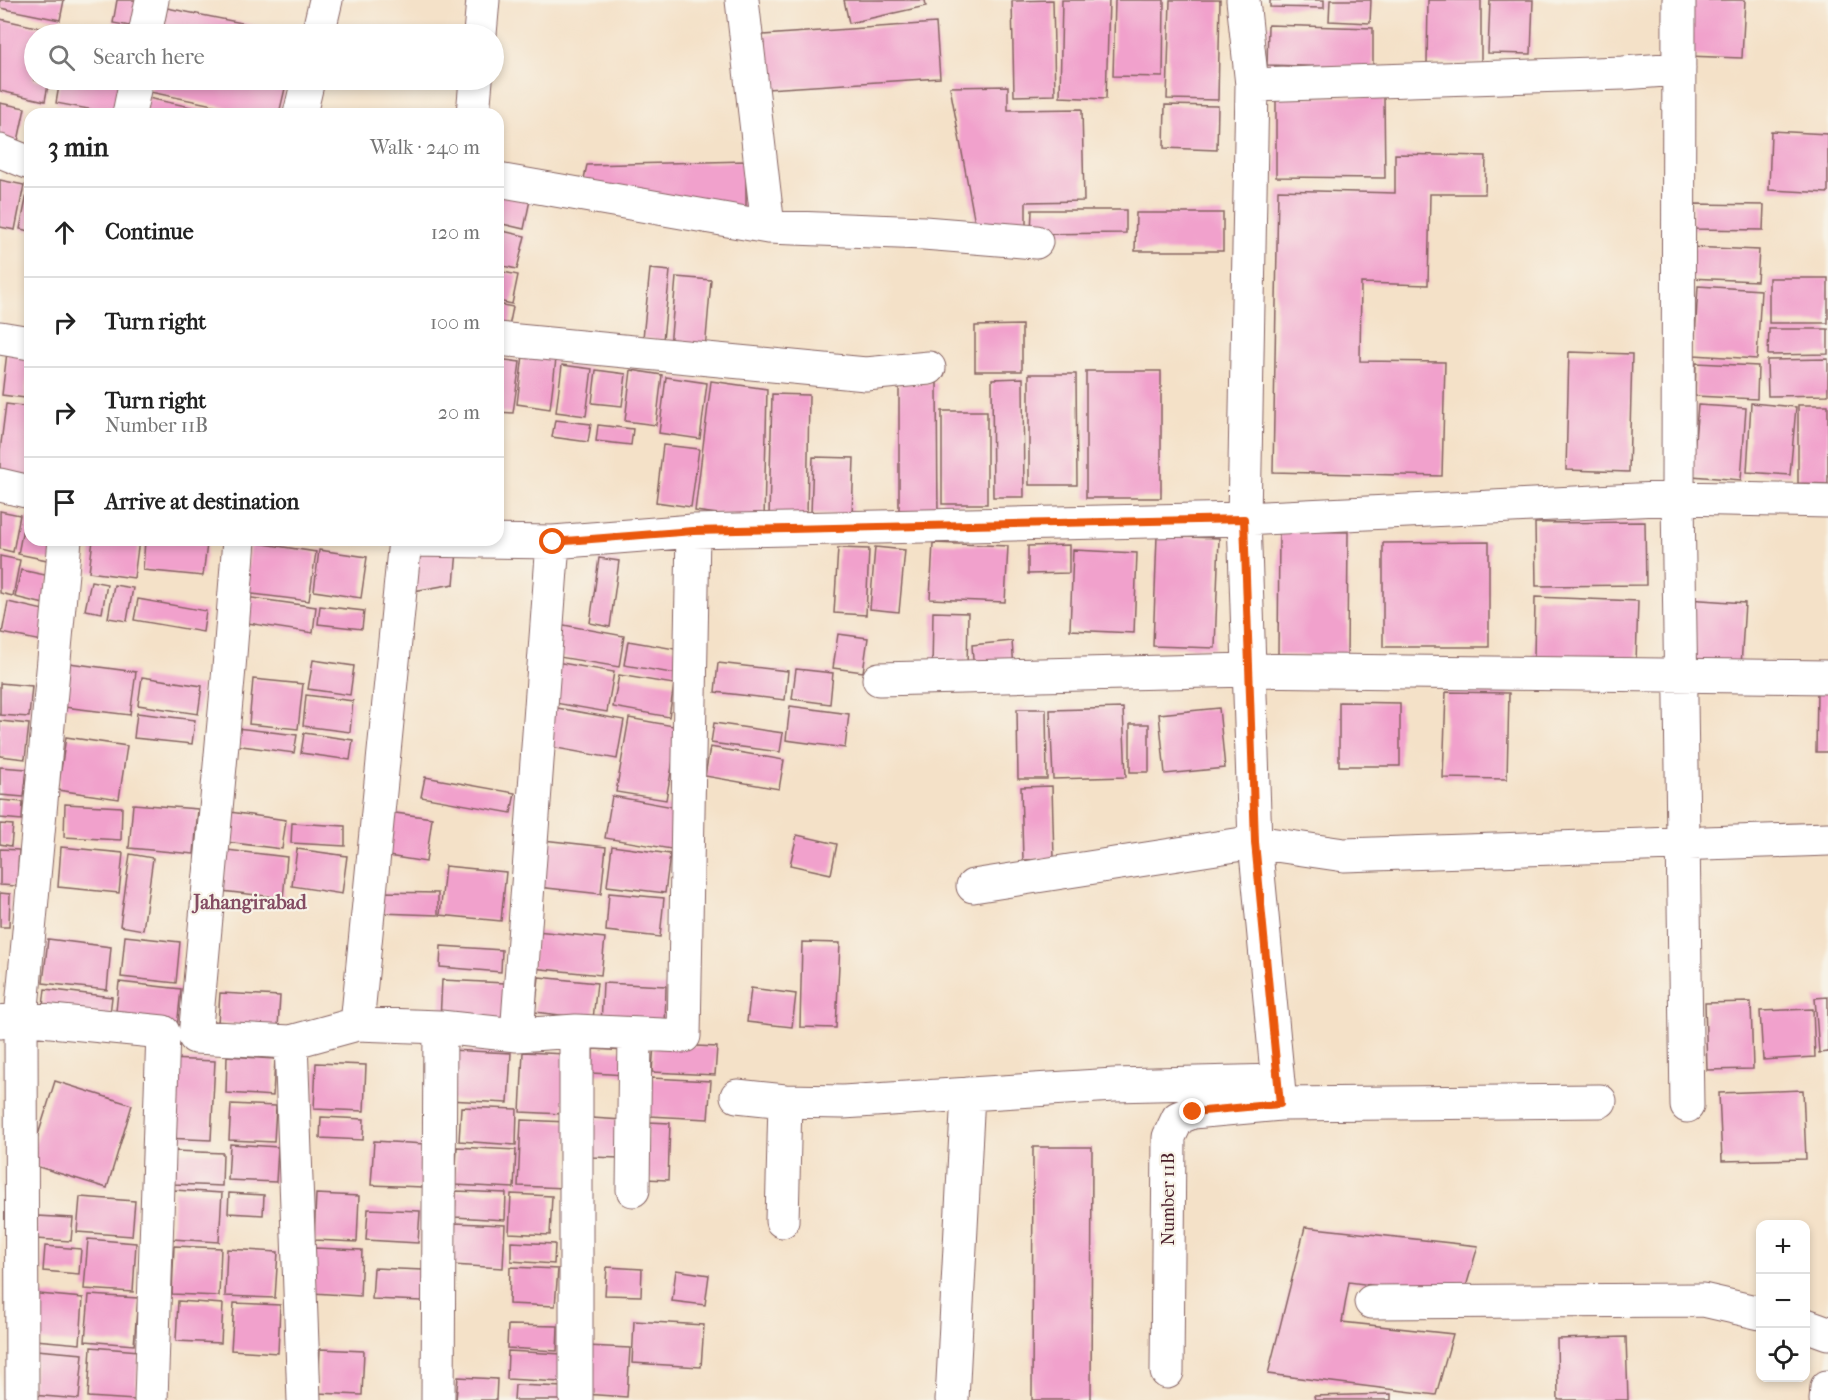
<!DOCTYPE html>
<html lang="en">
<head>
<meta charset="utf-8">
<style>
	:root { --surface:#fff; --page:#f2f2f2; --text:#222; --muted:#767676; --line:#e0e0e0 }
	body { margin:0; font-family:"IM FELL French Canon",serif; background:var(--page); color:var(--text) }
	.controls { position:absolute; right:18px; bottom:18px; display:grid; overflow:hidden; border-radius:12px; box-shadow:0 3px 9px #0003 }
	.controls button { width:54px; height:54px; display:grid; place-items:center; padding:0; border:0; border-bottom:2px solid var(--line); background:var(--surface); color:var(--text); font:30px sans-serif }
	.stop { position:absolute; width:18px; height:18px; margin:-14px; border:4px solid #ea580c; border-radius:50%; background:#fff }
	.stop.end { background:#ea580c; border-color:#fff; box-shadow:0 2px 6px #0008 }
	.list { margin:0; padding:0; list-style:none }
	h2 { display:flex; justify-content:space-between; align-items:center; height:78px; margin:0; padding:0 24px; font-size:26px }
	h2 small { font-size:20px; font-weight:400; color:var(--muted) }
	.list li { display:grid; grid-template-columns:39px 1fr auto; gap:18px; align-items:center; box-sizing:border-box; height:90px; padding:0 24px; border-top:2px solid var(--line) }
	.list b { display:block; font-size:22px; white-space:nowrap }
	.list p { margin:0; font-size:20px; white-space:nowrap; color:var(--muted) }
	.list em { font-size:20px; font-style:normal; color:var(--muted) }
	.icon { flex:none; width:33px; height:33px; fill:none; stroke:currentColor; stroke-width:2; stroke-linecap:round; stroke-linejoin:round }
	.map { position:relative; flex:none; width:1828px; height:1400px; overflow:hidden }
	.search { position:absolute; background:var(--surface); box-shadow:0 3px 9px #0003; left:24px; top:24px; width:480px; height:66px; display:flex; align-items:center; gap:15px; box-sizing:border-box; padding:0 21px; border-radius:33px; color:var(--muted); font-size:22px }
	.panel { position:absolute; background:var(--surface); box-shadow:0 3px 9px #0003; left:24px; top:108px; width:480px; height:438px; border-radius:18px }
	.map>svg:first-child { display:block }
	.building { fill:#f1a1cc }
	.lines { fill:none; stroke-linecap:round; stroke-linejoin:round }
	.minor-casing { stroke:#866362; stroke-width:35 }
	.minor { stroke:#fff; stroke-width:33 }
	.route { stroke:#ea580c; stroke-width:8 }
	.labels { text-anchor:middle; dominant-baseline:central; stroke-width:4.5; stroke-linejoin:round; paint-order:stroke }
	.street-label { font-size:18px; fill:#4a1f2b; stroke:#f7f3e8 }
	.neighbourhood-label { font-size:20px; font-weight:bold; fill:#844c63; stroke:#f7f3e8 }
</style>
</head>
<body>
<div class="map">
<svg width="1828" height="1400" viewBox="0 0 1828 1400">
	<rect width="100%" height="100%" fill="#f7f3e8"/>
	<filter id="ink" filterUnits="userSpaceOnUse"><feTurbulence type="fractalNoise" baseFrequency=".0167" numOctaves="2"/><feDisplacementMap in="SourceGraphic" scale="12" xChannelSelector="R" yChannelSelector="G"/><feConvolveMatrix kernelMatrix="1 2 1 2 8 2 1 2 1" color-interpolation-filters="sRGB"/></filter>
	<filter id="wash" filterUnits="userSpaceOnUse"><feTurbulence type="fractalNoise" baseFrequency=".008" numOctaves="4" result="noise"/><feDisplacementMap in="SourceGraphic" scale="24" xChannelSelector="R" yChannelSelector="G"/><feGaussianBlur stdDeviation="1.35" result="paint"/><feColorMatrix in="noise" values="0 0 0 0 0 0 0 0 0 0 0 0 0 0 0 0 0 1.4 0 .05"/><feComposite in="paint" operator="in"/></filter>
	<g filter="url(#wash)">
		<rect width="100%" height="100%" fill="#f4e1c8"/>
		<g id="blocks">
			<path class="building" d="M 0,0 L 64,0 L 60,20 L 0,8 Z
				M 117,0 L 140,0 L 135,27 L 113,23 Z
				M 844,0 L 925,0 L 926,6 L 849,23 Z
				M 1053,0 L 1055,95 L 1014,96 L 1012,1 Z
				M 1062,0 L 1109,0 L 1106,99 L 1060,97 Z
				M 1115,0 L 1164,0 L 1163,77 L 1113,76 Z
				M 1170,0 L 1220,0 L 1218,100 L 1167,99 Z
				M 1270,0 L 1324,0 L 1324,8 L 1270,7 Z
				M 1330,0 L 1371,0 L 1370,23 L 1329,21 Z
				M 1428,0 L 1481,0 L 1481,63 L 1427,63 Z
				M 1490,0 L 1533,0 L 1531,54 L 1488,53 Z
				M 1689,0 L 1745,0 L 1742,58 L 1687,56 Z
				M 167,8 L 291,33 L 291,34 L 162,34 Z
				M 0,19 L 59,32 L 59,34 L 34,34 L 34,80 L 49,80 L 45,101 L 0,91 Z
				M 936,23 L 940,78 L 767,89 L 763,35 Z
				M 1268,25 L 1373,28 L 1373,68 L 1267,65 Z
				M 60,80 L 102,80 L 121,83 L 115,114 L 56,103 Z
				M 153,80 L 287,80 L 279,114 L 256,114 L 150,92 Z
				M 1008,86 L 1008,110 L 1082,109 L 1084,201 L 1026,202 L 1026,227 L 976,229 L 950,87 Z
				M 1276,97 L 1384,97 L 1385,178 L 1276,177 Z
				M 148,98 L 210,111 L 210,114 L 145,114 Z
				M 0,103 L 25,108 L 17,146 L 0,142 Z
				M 1165,105 L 1218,106 L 1217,150 L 1164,148 Z
				M 1771,131 L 1828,134 L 1828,193 L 1769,190 Z
				M 1395,154 L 1486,156 L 1485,194 L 1430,194 L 1428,285 L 1361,283 L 1360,361 L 1445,362 L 1442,476 L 1273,472 L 1278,190 L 1395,193 Z
				M 746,161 L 746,211 L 583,183 L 587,165 Z
				M 0,180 L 24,185 L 15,230 L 0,227 Z
				M 28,189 L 30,190 L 30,231 L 20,229 Z
				M 498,194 L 530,200 L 524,229 L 498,223 Z
				M 1693,204 L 1764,205 L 1763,230 L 1692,229 Z
				M 1032,210 L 1126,210 L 1126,233 L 1031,234 Z
				M 1136,213 L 1223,213 L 1223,251 L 1135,251 Z
				M 498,230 L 525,236 L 517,269 L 498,265 Z
				M 1689,247 L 1759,250 L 1757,281 L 1688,278 Z
				M 650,269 L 670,271 L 663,340 L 643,338 Z
				M 498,271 L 518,275 L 512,304 L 498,301 Z
				M 676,277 L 711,280 L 705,350 L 670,347 Z
				M 1769,278 L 1828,278 L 1828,323 L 1769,323 Z
				M 1698,286 L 1761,290 L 1757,359 L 1694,355 Z
				M 498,304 L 513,307 L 508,332 L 498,330 Z
				M 1022,325 L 1022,371 L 975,371 L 975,326 Z
				M 1769,329 L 1828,329 L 1828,354 L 1768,355 Z
				M 7,352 L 30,355 L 25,398 L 2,395 Z
				M 1569,352 L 1632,354 L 1629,472 L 1566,470 Z
				M 523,355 L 556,359 L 550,409 L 517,404 Z
				M 498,359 L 520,362 L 513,413 L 498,412 Z
				M 1828,359 L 1828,395 L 1768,396 L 1767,360 Z
				M 1696,363 L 1758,366 L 1757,399 L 1695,396 Z
				M 562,365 L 592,369 L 586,416 L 556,412 Z
				M 596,370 L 626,374 L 622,406 L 592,403 Z
				M 631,370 L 662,375 L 656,425 L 625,421 Z
				M 1086,371 L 1161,371 L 1161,498 L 1086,498 Z
				M 1029,374 L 1076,374 L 1077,485 L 1029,485 Z
				M 666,377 L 707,383 L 700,439 L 659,433 Z
				M 1023,378 L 1024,497 L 993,497 L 992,379 Z
				M 711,381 L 767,389 L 764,520 L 695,511 Z
				M 899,383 L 937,383 L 938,519 L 899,519 Z
				M 772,394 L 809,395 L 807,519 L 769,517 Z
				M 1751,403 L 1796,407 L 1790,475 L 1747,472 Z
				M 6,404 L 30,407 L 30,477 L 0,473 L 0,451 Z
				M 1698,405 L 1746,408 L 1741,480 L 1692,476 Z
				M 1798,405 L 1828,405 L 1828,484 L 1798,483 Z
				M 942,411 L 987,411 L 987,504 L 942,504 Z
				M 555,420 L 591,424 L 588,442 L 552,437 Z
				M 598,425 L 633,429 L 631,445 L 596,441 Z
				M 663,445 L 699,449 L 691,507 L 656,502 Z
				M 813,457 L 854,458 L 852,516 L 811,514 Z
				M 0,511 L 20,515 L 13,552 L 0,549 Z
				M 25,518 L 30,519 L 30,540 L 57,540 L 52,561 L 18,554 Z
				M 1645,522 L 1646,585 L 1536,586 L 1535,523 Z
				M 1279,531 L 1348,532 L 1347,656 L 1278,655 Z
				M 1157,536 L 1219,538 L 1215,648 L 1153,646 Z
				M 93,540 L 139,540 L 134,578 L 89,572 Z
				M 145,540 L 207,544 L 203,576 L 143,570 Z
				M 251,542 L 316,552 L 309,601 L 244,593 Z
				M 1489,542 L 1489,647 L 1383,647 L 1383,543 Z
				M 933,543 L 1008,546 L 1005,602 L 930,599 Z
				M 1069,545 L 1069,573 L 1028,574 L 1028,546 Z
				M 875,547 L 905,550 L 899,612 L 870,609 Z
				M 415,548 L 457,551 L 454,584 L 413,591 Z
				M 838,548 L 869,549 L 866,615 L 834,613 Z
				M 319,550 L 367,557 L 361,598 L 314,591 Z
				M 1073,550 L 1137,553 L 1134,633 L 1070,630 Z
				M 0,556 L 20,560 L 13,596 L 0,593 Z
				M 599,558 L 619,561 L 610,627 L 590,623 Z
				M 21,570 L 50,576 L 44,604 L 15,597 Z
				M 91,581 L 107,584 L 102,613 L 85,610 Z
				M 114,585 L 133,588 L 127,621 L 108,618 Z
				M 245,597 L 316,607 L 313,633 L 241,622 Z
				M 1535,597 L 1638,601 L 1636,662 L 1534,659 Z
				M 138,599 L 206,611 L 203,632 L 134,620 Z
				M 1687,599 L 1745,603 L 1741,666 L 1683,662 Z
				M 8,602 L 48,611 L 42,641 L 2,633 Z
				M 320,606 L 364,611 L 362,629 L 318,624 Z
				M 933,612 L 968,613 L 967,671 L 932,670 Z
				M 553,623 L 624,636 L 619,667 L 547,655 Z
				M 838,634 L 868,638 L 863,672 L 833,668 Z
				M 628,641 L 681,650 L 677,674 L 624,665 Z
				M 1012,641 L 1014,669 L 974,673 L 972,645 Z
				M 313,660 L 354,666 L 350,695 L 308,689 Z
				M 556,662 L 614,672 L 607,712 L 549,702 Z
				M 69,663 L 136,672 L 130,715 L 64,707 Z
				M 718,663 L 788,671 L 785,700 L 715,692 Z
				M 796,669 L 833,673 L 830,704 L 792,699 Z
				M 619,675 L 674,684 L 669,717 L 613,707 Z
				M 142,677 L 202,686 L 198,714 L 138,705 Z
				M 253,679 L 303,684 L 298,729 L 249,724 Z
				M 0,683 L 32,686 L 29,717 L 0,715 Z
				M 1817,691 L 1828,691 L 1828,752 L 1816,752 Z
				M 1446,692 L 1509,693 L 1507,779 L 1443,778 Z
				M 306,695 L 353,701 L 350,732 L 303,726 Z
				M 1339,702 L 1400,703 L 1400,766 L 1339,766 Z
				M 790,706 L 849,714 L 845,748 L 786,740 Z
				M 552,707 L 624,720 L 617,759 L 545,746 Z
				M 1123,708 L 1126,777 L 1053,779 L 1050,710 Z
				M 1219,708 L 1225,768 L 1165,774 L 1159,714 Z
				M 1017,709 L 1046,709 L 1047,779 L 1018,779 Z
				M 137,713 L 195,720 L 192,744 L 134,738 Z
				M 629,718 L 679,727 L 666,800 L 616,792 Z
				M 0,721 L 29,724 L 25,759 L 0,756 Z
				M 714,723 L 783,733 L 780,752 L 711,743 Z
				M 1130,724 L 1149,724 L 1149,772 L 1130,772 Z
				M 236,728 L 297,735 L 294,753 L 234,745 Z
				M 304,733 L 353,740 L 350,760 L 301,753 Z
				M 66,737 L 127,746 L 119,799 L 58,790 Z
				M 710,747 L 784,760 L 779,789 L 705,776 Z
				M 0,767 L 27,769 L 24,797 L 0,795 Z
				M 425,777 L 515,793 L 511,813 L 421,797 Z
				M 1052,786 L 1054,859 L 1023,860 L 1021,787 Z
				M 612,796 L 679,808 L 671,849 L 605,838 Z
				M 0,800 L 23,802 L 22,820 L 0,818 Z
				M 65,804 L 122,807 L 121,840 L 64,837 Z
				M 133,804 L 198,809 L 194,854 L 129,848 Z
				M 230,812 L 286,820 L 282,849 L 226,842 Z
				M 388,812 L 432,818 L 426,862 L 382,855 Z
				M 292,823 L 345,826 L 345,846 L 291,843 Z
				M 0,824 L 13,825 L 11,846 L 0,844 Z
				M 797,835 L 837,844 L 831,874 L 790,865 Z
				M 543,840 L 606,847 L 601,894 L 538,887 Z
				M 612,846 L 670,854 L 665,893 L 607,886 Z
				M 61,847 L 123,853 L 119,893 L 58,887 Z
				M 0,849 L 19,850 L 17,886 L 0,885 Z
				M 297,849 L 347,856 L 342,894 L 292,886 Z
				M 227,850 L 287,857 L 283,898 L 222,891 Z
				M 130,854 L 153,858 L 143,930 L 120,926 Z
				M 445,866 L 506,872 L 501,921 L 440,915 Z
				M 380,892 L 438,893 L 438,915 L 379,913 Z
				M 0,893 L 10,894 L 9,927 L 0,927 Z
				M 609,893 L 664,898 L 660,937 L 606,931 Z
				M 536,931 L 605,938 L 601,975 L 532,968 Z
				M 125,936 L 180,942 L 176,983 L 121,977 Z
				M 48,939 L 111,947 L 107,990 L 43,983 Z
				M 802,942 L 840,943 L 836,1028 L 800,1027 Z
				M 441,946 L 502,950 L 501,972 L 440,967 Z
				M 539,977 L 597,983 L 593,1019 L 535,1012 Z
				M 442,980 L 505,983 L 503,1024 L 440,1021 Z
				M 119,982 L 181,989 L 177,1028 L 115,1021 Z
				M 603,983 L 666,986 L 665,1029 L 601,1026 Z
				M 751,988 L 796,994 L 792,1027 L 747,1022 Z
				M 45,989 L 112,997 L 109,1023 L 42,1015 Z
				M 220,993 L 280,996 L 278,1027 L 218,1023 Z
				M 1828,997 L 1828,1052 L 1819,1053 L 1815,998 Z
				M 1751,1002 L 1753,1069 L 1707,1070 L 1705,1003 Z
				M 1813,1009 L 1815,1057 L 1763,1060 L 1760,1011 Z
				M 654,1044 L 717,1047 L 715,1075 L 652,1072 Z
				M 593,1049 L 627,1051 L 626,1075 L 592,1073 Z
				M 450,1050 L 511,1053 L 508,1103 L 447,1100 Z
				M 523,1052 L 566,1054 L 563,1114 L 520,1112 Z
				M 227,1056 L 275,1059 L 273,1096 L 226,1093 Z
				M 168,1059 L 215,1061 L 211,1140 L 164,1138 Z
				M 316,1063 L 366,1065 L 364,1111 L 314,1109 Z
				M 651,1078 L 711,1081 L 708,1119 L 649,1116 Z
				M 55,1081 L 132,1105 L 107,1188 L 29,1164 Z
				M 1803,1090 L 1806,1159 L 1722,1161 L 1719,1093 Z
				M 231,1104 L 276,1106 L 274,1142 L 229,1140 Z
				M 461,1107 L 517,1109 L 516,1145 L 459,1141 Z
				M 321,1117 L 364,1119 L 363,1140 L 320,1138 Z
				M 592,1118 L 622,1120 L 620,1158 L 591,1157 Z
				M 521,1120 L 568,1122 L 565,1188 L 518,1186 Z
				M 648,1122 L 670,1123 L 668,1180 L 645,1179 Z
				M 374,1141 L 425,1144 L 423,1187 L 371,1185 Z
				M 230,1144 L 278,1147 L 276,1182 L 228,1180 Z
				M 457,1147 L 516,1150 L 514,1188 L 455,1185 Z
				M 1033,1147 L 1092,1147 L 1091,1400 L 1032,1400 Z
				M 175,1151 L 223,1153 L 222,1186 L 173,1184 Z
				M 174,1190 L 222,1193 L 219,1242 L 172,1239 Z
				M 456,1191 L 506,1193 L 505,1220 L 455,1217 Z
				M 229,1193 L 264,1195 L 263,1215 L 228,1213 Z
				M 316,1194 L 359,1196 L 357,1242 L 314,1240 Z
				M 511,1194 L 552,1196 L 550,1235 L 509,1233 Z
				M 80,1197 L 135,1201 L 132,1236 L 77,1232 Z
				M 368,1209 L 420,1211 L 418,1243 L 366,1240 Z
				M 37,1216 L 73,1218 L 71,1241 L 35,1239 Z
				M 454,1223 L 505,1225 L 503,1268 L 452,1265 Z
				M 1305,1227 L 1478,1246 L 1463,1297 L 1349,1282 L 1342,1322 L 1453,1334 L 1436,1395 L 1268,1374 Z
				M 88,1239 L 136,1243 L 133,1292 L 84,1289 Z
				M 511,1242 L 555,1244 L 554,1264 L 511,1261 Z
				M 45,1246 L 81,1249 L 79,1274 L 43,1271 Z
				M 174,1246 L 221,1248 L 219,1296 L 172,1294 Z
				M 315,1248 L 362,1250 L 360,1296 L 313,1293 Z
				M 227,1249 L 278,1252 L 275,1298 L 225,1296 Z
				M 510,1267 L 558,1269 L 555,1306 L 509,1304 Z
				M 607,1267 L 642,1269 L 641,1296 L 605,1295 Z
				M 374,1268 L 423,1270 L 422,1301 L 372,1299 Z
				M 676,1270 L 709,1275 L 705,1305 L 672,1301 Z
				M 28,1293 L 83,1298 L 80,1344 L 24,1339 Z
				M 89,1295 L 138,1298 L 134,1345 L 85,1341 Z
				M 178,1301 L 223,1304 L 221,1343 L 176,1341 Z
				M 234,1303 L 280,1305 L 278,1353 L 231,1350 Z
				M 634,1321 L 704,1325 L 701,1367 L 632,1363 Z
				M 508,1325 L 558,1326 L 557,1351 L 507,1348 Z
				M 1626,1337 L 1628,1400 L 1558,1400 L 1557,1339 Z
				M 586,1346 L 630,1348 L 627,1397 L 584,1394 Z
				M 91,1347 L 139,1351 L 135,1400 L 88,1397 Z
				M 320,1349 L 364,1351 L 362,1395 L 318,1393 Z
				M 36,1350 L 83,1354 L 79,1399 L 32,1395 Z
				M 508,1351 L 562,1354 L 561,1382 L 507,1379 Z
				M 458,1377 L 497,1379 L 496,1400 L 456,1400 Z
				M 515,1385 L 564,1387 L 563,1400 L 514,1400 Z
				M 1391,1394 L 1391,1400 L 1315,1400 L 1314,1396 Z"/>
		</g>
	</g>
	<g filter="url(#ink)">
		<use href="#blocks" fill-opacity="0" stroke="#866362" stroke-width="1.5"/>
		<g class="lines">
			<g class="minor-casing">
				<path id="minor" d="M 742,0 L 768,227
					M 1679,0 L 1678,498 L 1687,1106
					M 145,34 L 152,0
					M 318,34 L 326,0
					M 480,34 L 483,0
					M 1252,85 L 1623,73 L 1679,69
					M 129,114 L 136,80
					M 300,114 L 308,80
					M 473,114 L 476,80
					M 0,151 L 30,163
					M 498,180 L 768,227 L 924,233 L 1036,242
					M 0,338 L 30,343
					M 498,339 L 866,374 L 929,368
					M 0,485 L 30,492
					M 239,540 L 229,668 L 195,1037 L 291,1042 L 357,1024 L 440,1027 L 517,1035 L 576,1031 L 684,1036 L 693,531
					M 412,540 L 553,542 L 693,531 L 1244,519 L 1678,498 L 1828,501
					M 879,679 L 1249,670 L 1828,677
					M 973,886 L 1255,842 L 1344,855 L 1828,839
					M 0,1022 L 21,1018 L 163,1032 L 151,1400
					M 357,1024 L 405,540
					M 517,1035 L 553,542
					M 291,1042 L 304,1400
					M 737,1096 L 785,1101 L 843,1102 L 1114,1085 L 1278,1081
					M 1280,1104 L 1600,1101
					M 633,1190 L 635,1034
					M 782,1221 L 785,1101
					M 1371,1302 L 1703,1300 L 1760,1313
					M 1806,1325 L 1828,1333
					M 1167,1372 L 1169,1137 L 1178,1118 L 1193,1112 L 1280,1104 L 1255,842 L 1244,519 L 1252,85 L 1243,0
					M 22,1400 L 21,1018 L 65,540
					M 438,1400 L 440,1027
					M 576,1400 L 576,1031
					M 952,1400 L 968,1094
					M 1826,1400 L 1827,1387"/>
			</g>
			<use href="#minor" class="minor"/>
		</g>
	</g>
	<g class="lines" filter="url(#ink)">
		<path class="route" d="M 553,542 L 693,531 L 1244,519 L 1255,842 L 1280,1104 L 1193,1112"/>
	</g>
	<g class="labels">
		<g class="street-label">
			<text transform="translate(1168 1199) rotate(-90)">Number 11B</text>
		</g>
		<g class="neighbourhood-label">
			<text x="250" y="902">Jahangirabad</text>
		</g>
	</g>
</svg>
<div class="controls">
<button>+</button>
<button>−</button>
<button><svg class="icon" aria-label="locate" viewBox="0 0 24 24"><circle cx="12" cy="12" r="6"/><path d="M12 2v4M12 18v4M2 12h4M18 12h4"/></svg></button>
</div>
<div class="stop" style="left:553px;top:542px"></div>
<div class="stop end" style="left:1193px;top:1112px"></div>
<div class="search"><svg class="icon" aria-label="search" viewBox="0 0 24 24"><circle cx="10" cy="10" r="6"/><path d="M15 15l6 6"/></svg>Search here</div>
<section class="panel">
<h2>3 min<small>Walk · 240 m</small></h2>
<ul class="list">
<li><svg class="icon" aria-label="ahead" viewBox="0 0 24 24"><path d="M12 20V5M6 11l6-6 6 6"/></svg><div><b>Continue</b></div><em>120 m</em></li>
<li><svg class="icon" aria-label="right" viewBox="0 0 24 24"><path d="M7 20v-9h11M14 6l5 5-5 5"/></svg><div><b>Turn right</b></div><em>100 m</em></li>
<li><svg class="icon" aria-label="right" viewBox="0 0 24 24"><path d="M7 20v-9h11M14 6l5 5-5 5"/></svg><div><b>Turn right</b><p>Number 11B</p></div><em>20 m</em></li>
<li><svg class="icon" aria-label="arrive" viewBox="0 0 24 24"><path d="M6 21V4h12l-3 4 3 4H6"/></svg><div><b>Arrive at destination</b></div></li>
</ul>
</section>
</div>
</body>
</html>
